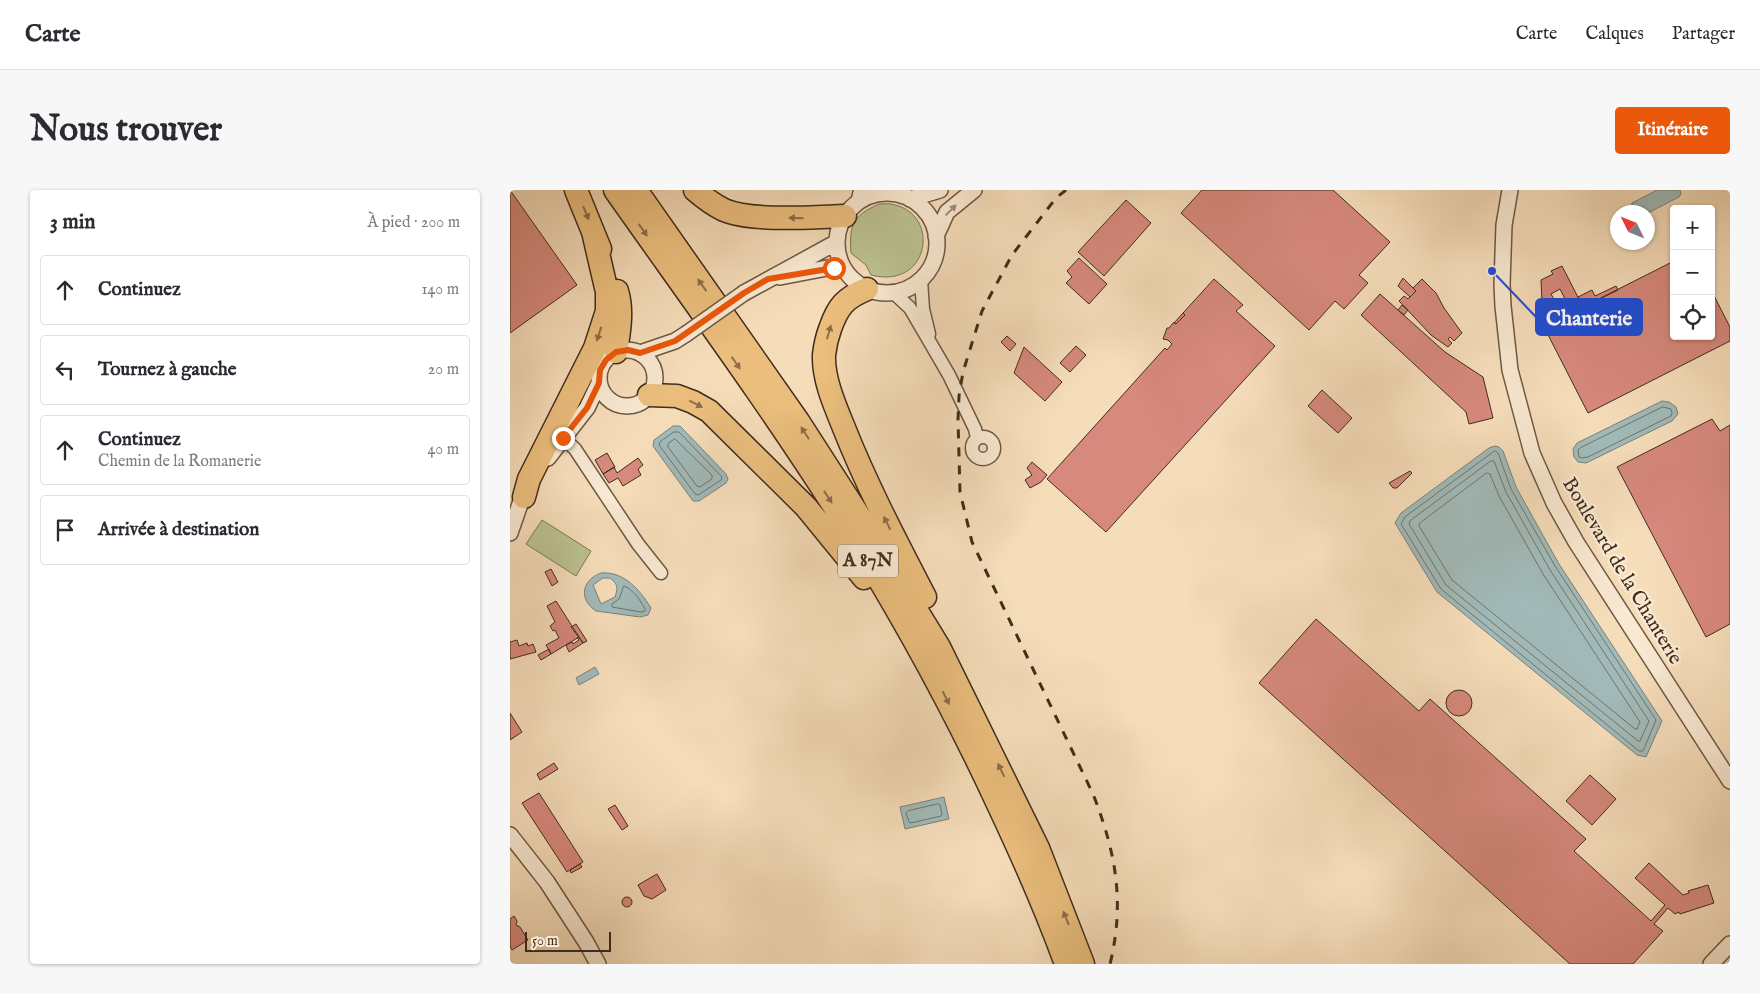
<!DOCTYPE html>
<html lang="fr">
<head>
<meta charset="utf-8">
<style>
	:root { --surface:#fff; --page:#f7f7f7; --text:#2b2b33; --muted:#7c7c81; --line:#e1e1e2; --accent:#ea580c }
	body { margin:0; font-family:"IM FELL English",serif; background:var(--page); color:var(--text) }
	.controls { position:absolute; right:15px; top:15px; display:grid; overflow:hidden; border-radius:5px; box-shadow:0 1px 4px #0004 }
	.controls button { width:45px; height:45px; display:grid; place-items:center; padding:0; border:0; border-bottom:1px solid var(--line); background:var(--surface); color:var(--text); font:25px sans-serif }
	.compass { position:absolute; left:1100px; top:15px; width:45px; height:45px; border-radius:50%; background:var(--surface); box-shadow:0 1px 4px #0004; rotate:313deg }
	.scale { position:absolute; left:15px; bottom:12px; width:86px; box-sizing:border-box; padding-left:5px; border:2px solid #402d1d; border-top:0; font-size:14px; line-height:18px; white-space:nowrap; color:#402d1d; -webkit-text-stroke:4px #f9e9d2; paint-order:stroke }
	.stop { position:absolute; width:15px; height:15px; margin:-11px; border:4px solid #ea580c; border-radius:50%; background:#fff }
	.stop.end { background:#ea580c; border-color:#fff; box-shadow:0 1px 5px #0008 }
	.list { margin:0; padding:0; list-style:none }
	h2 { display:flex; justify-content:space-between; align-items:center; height:65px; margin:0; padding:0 20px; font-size:21px }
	h2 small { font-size:16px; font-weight:400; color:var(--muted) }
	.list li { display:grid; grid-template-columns:32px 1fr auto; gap:15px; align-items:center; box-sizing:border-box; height:70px; margin:0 10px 10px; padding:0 10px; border:1px solid var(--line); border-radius:5px }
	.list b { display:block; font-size:19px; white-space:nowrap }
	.list p { margin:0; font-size:16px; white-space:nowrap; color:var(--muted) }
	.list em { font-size:16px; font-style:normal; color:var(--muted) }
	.icon { flex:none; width:28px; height:28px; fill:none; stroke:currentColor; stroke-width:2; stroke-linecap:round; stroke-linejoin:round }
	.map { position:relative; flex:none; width:1220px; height:774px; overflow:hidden; border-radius:5px }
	header { display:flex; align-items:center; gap:30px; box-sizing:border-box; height:70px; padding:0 25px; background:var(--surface); border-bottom:1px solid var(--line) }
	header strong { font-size:24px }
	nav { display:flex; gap:28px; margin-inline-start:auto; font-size:18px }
	.intro { display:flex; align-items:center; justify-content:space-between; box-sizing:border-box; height:120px; padding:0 30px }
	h1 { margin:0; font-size:35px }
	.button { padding:12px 22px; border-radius:5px; background:var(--accent); color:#fff; font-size:18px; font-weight:700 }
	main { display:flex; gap:30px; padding:0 30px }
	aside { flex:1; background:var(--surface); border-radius:5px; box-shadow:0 1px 4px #0004 }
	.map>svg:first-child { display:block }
	.green { fill:#bcc190; stroke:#7e7756 }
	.water { fill:#a1bab9; stroke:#7a827b; fill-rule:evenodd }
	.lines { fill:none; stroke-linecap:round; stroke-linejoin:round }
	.shore { stroke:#70746b; stroke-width:1 }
	.building { fill:#d7897d; stroke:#402d1d; fill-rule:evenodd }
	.minor-casing { stroke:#6e5944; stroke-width:15 }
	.tertiary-casing { stroke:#6e5944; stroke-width:18 }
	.motorway-casing { stroke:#402d1d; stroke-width:25 }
	.minor { stroke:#f9e9d2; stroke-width:12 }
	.tertiary { stroke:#f9e9d2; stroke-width:15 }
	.motorway { stroke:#ebbe7d; stroke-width:22 }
	.rail { stroke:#402d1d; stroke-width:3; stroke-dasharray:9 9; stroke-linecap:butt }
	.tertiary-bridge-casing { stroke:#6e5944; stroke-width:18; stroke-linecap:butt }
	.tertiary-bridge { stroke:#f9e9d2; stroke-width:15 }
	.oneway { fill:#9c8b78 }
	.oneway2 { fill:#8d6e48 }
	.route { stroke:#ea580c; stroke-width:6 }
	.labels { text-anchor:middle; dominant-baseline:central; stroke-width:5; stroke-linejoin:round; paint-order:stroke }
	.shield { fill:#f9e9d2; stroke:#786553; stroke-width:1 }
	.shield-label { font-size:19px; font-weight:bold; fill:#402d1d }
	.street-label { font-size:20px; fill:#402d1d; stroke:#f9e9d2 }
	.leader { fill:none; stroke:#1d4ed8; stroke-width:2 }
	.callout-dot { fill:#1d4ed8; stroke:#f9e9d2; stroke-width:2 }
	.callout { fill:#1d4ed8; stroke:#1d4ed8; stroke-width:2 }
	.callout-label { font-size:21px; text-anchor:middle; font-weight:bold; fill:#fff }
</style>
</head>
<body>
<header>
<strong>Carte</strong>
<nav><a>Carte</a><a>Calques</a><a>Partager</a></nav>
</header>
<div class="intro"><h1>Nous trouver</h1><a class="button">Itinéraire</a></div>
<main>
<aside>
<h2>3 min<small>À pied · 200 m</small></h2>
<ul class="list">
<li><svg class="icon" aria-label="ahead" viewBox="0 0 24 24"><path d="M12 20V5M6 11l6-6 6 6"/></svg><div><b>Continuez</b></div><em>140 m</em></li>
<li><svg class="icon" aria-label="left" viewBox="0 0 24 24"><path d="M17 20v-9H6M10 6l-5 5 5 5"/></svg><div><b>Tournez à gauche</b></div><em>20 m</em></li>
<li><svg class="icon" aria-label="ahead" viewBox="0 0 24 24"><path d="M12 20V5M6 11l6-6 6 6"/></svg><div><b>Continuez</b><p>Chemin de la Romanerie</p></div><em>40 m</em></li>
<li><svg class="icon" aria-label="arrive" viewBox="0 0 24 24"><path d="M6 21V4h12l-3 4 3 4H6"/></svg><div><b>Arrivée à destination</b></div></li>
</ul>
</aside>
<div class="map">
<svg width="1220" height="774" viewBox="0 0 1220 774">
	<rect width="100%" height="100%" fill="#f6ddba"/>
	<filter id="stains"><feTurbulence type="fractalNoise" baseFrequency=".004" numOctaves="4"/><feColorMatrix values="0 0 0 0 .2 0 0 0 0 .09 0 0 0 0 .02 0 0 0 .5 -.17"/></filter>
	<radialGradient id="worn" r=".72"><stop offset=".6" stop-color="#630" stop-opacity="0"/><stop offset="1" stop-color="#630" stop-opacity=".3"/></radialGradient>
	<path class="green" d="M 369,14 C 374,14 380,13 385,15 C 431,26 419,100 361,85 L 356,75 L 341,63 C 339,34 343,26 369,14 Z
		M 32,330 L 81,361 L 66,386 L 16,354 Z"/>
	<path class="water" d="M 1147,0 L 1170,0 L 1171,4 L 1169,7 L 1138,23 L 1123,22 L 1121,18 L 1122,13 Z
		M 1152,211 L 1159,212 L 1166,217 L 1168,224 L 1162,231 L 1076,273 L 1068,272 L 1064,267 L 1063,259 L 1067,253 Z
		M 163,236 L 170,236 L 216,284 L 218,289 L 216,293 L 189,311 L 183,311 L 143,256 L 144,250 Z
		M 985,256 L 989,257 L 993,261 L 1006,297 L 1049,374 L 1152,531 L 1136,567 L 1127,565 L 927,402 L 885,333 L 891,323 L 979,258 Z
		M 91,383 C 114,381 130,400 141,418 L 138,425 L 130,427 L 86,421 C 68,409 72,390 91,383 ZM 93,388 L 100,388 C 108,394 108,398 105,407 L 91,414 L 83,395 Z
		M 85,477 L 89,484 L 69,495 L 66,488 Z
		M 434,607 L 439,629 L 395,639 L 390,617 Z"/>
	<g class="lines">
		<path class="shore" d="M 1153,217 L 1161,219 L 1162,223 L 1161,226 L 1078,267 L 1072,268 L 1069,267 L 1068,260 L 1070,258 Z
			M 164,242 L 169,242 L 212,287 L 211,290 L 188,305 L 185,304 L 149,255 L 150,252 Z
			M 165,249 L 202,285 L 202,289 L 190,297 L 187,296 L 158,257 L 158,254 Z
			M 985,261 L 988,263 L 1001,299 L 1045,376 L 1146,530 L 1133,561 L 1129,561 L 931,399 L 891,334 L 895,327 Z
			M 981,271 L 984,271 L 996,302 L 1040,380 L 1139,531 L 1130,551 L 1128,551 L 936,395 L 899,334 L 900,331 Z
			M 977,283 L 980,284 L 989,306 L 1033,384 L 1130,532 L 1127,539 L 1125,539 L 942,390 L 909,336 L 910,333 Z
			M 114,396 C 123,399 130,410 135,419 L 135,421 L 131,422 L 102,417 L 102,414 L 109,409 Z
			M 428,614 L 430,615 L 432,624 L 431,626 L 401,633 L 399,632 L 396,623 L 398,621 Z"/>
	</g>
	<path class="building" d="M 0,0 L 67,95 L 0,143 Z
		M 692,0 L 823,0 L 880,52 L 849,85 L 858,93 L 834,119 L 825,111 L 799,140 L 671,23 Z
		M 616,10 L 641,33 L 594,86 L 568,62 Z
		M 569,68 L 597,94 L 579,114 L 556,93 L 562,87 L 557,81 Z
		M 1164,71 L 1164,146 L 1201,146 L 1201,100 L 1220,137 L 1220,151 L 1078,223 L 1034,137 L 1035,136 L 1033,133 L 1031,90 L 1043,84 L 1041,81 L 1052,76 L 1073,117 ZM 1050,99 L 1057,113 L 1048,117 L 1041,104 Z
		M 893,88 L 906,101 L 900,107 L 888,96 Z
		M 704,89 L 733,115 L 726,121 L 765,156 L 596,342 L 537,289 L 655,158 L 657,160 L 662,154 L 658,150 L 653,149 L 657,138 L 659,138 L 664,132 L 666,134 L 675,125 L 673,123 Z
		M 912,89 L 926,103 L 934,118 L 952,143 L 944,151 L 940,147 L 938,149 L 942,153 L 938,157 L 921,145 L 889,111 L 894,106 L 898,109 L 906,101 L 903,98 Z
		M 1106,96 L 1108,100 L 1073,117 L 1068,107 L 1082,100 L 1085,106 Z
		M 870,104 L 935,162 L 973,187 L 983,228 L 959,234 L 956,222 L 851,125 Z
		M 892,115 L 898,120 L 894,125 L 888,120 Z
		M 673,123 L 675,125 L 666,134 L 664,133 Z
		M 497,146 L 506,154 L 500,161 L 491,152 Z
		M 566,156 L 576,165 L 560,182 L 550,173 Z
		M 514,157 L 552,192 L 535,211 L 504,183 Z
		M 812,200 L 842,228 L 828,243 L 798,216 Z
		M 1202,229 L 1210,241 L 1220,235 L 1220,434 L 1196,447 L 1107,277 Z
		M 97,263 L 105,277 L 93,284 L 85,270 Z
		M 128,268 L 133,275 L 128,279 L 131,285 L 113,296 L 108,288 L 99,293 L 93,284 L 104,277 L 107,283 Z
		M 522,272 L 537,285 L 531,292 L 520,298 L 515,290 L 522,285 L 517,278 Z
		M 900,281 L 902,283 L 887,298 L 883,298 L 879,293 Z
		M 41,379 L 48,392 L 42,396 L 35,382 Z
		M 46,411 L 69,447 L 41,464 L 36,455 L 49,448 L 45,440 L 43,441 L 40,436 L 45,432 L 37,416 Z
		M 806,429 L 909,521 L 920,509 L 1076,649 L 1064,661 L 1141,731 L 1155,715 L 1125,688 L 1139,673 L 1173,705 L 1179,703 L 1178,701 L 1198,695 L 1204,713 L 1170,724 L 1169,722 L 1165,724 L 1158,718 L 1144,734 L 1153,741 L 1123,774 L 1060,774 L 749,493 Z
		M 66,434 L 77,451 L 73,453 L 61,437 Z
		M 69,447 L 73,453 L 59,462 L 56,455 L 62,452 L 63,454 L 69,450 L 67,448 Z
		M 7,450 L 9,456 L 17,453 L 18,456 L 23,454 L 26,462 L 0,469 L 0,452 Z
		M 39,459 L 41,464 L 31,470 L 28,465 Z
		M936 513a13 13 0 1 1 26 0a13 13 0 1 1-26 0Z
		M 0,523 L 12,542 L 0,550 Z
		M 44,573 L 48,579 L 30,590 L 27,584 Z
		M 1080,585 L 1106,609 L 1082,635 L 1056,611 Z
		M 29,603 L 73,672 L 57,682 L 12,613 Z
		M 105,615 L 118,636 L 112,640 L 98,619 Z
		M 70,674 L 72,677 L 61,683 L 60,680 Z
		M 147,684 L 156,700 L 142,709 L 134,706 L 128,695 Z
		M112 712a5 5 0 1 1 10 0a5 5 0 1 1-10 0Z
		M 4,726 L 7,731 L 6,735 L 10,737 L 18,750 L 2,760 L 0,756 L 0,729 Z"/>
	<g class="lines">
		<g class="minor-casing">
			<path id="minor" d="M 380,0 L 382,4
				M 347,13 L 350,0
				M 411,90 L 413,119 L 419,144
				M 384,103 L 400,118 L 439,185 L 465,239 L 467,248
				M462 258a11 11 0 1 1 22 0a11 11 0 1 1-22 0Z
				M 53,248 L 65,259 L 128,354 L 151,383"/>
		</g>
		<g class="tertiary-casing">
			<path id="tertiary" d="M 1000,0 L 994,35 L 992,94 L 993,116 L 1000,180 L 1022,263 L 1044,313 L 1066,352 L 1220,591
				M327 53a50 50 0 1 1 100 0a50 50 0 1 1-100 0Z
				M 400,9 L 430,0
				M 426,46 L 437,22 L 464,0
				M 270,87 L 317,78 L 334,79
				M 234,103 L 327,52
				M89 188a28 28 0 1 1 56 0a28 28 0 1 1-56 0Z
				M 130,163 L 165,151 L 176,144
				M 38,268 L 77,218 L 89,193
				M 0,343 L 10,314 L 18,301
				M 0,645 L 37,692 L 76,752 L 88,774
				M 1201,774 L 1220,754"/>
		</g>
		<g class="motorway-casing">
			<path id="motorway" d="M 66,0 L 90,59
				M 105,0 C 181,108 260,215 331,327 C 389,419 441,513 487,612 C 512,665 536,719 556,774
				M 126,0 L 288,231 L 344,318 L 429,457 L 528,658 L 573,774
				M 185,0 C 193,7 204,15 214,20 C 242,32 303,27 335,26
				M 357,99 C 335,108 328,116 320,139 C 317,147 315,156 314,165 C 313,189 325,216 334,238 C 357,296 386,351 415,407
				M 106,162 C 109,141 113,121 107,101
				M 139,205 L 167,206 L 183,212 L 199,221 L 296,317 L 354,388
				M 14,307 L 19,289 L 85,158 L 97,121 L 97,102 L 84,46"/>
		</g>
		<use href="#minor" class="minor"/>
		<use href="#tertiary" class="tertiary"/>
		<use href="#motorway" class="motorway"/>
		<path class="rail" d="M 556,0 L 546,8 L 502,65 L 472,121 L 453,182 L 449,206 L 448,230 L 450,302 L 462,352 L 583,604 C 606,663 615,712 600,774"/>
		<g class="tertiary-bridge-casing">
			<path id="tertiary-bridge" d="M 176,144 L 234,103"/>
		</g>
		<use href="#tertiary-bridge" class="tertiary-bridge"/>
	</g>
	<defs><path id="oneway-solid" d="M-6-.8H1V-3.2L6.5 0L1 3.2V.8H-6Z" transform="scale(1.25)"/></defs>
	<use class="oneway" href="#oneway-solid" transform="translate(441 20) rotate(-45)"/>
	<g class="oneway2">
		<use href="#oneway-solid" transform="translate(76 23) rotate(67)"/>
		<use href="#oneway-solid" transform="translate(286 28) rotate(-179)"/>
		<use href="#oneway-solid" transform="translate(133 40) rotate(55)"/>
		<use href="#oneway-solid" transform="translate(192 95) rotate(-125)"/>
		<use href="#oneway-solid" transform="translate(319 142) rotate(-74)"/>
		<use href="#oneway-solid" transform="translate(89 144) rotate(108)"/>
		<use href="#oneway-solid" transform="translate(226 173) rotate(55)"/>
		<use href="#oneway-solid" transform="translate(186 214) rotate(27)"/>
		<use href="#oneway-solid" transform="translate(295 243) rotate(-123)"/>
		<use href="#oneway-solid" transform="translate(318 307) rotate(57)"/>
		<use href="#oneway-solid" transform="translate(377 333) rotate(-117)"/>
		<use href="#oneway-solid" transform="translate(436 508) rotate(63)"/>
		<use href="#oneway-solid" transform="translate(491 580) rotate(-116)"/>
		<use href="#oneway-solid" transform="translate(556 728) rotate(-112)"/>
	</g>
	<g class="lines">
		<path class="route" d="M 53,248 L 77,218 L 89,193 L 90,180 L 96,170 L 106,162 L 118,160 L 130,163 L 165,151 L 234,103 L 258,89 L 324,78"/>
	</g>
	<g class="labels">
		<rect class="shield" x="328" y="354.5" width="60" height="33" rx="4"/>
		<g class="shield-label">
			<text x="358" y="371">A 87N</text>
		</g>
		<g class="street-label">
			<text transform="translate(1112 381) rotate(59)">Boulevard de la Chanterie</text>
		</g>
	</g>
	<path class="leader" d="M982 81L1026 127"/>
	<circle class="callout-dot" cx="982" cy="81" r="5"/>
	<rect class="callout" x="1026" y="109" width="106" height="36" rx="5"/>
	<g class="callout-label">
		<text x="1079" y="135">Chanterie</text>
	</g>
	<rect width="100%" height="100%" filter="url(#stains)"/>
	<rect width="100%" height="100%" fill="url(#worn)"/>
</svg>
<div class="controls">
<button>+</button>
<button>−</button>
<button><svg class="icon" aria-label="locate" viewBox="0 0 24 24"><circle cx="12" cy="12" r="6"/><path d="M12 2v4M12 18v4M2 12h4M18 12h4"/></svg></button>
</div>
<svg class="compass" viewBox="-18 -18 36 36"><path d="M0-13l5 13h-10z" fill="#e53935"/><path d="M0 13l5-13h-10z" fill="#7c7c81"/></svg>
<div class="scale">50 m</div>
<div class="stop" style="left:324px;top:78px"></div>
<div class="stop end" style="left:53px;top:248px"></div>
</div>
</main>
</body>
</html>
